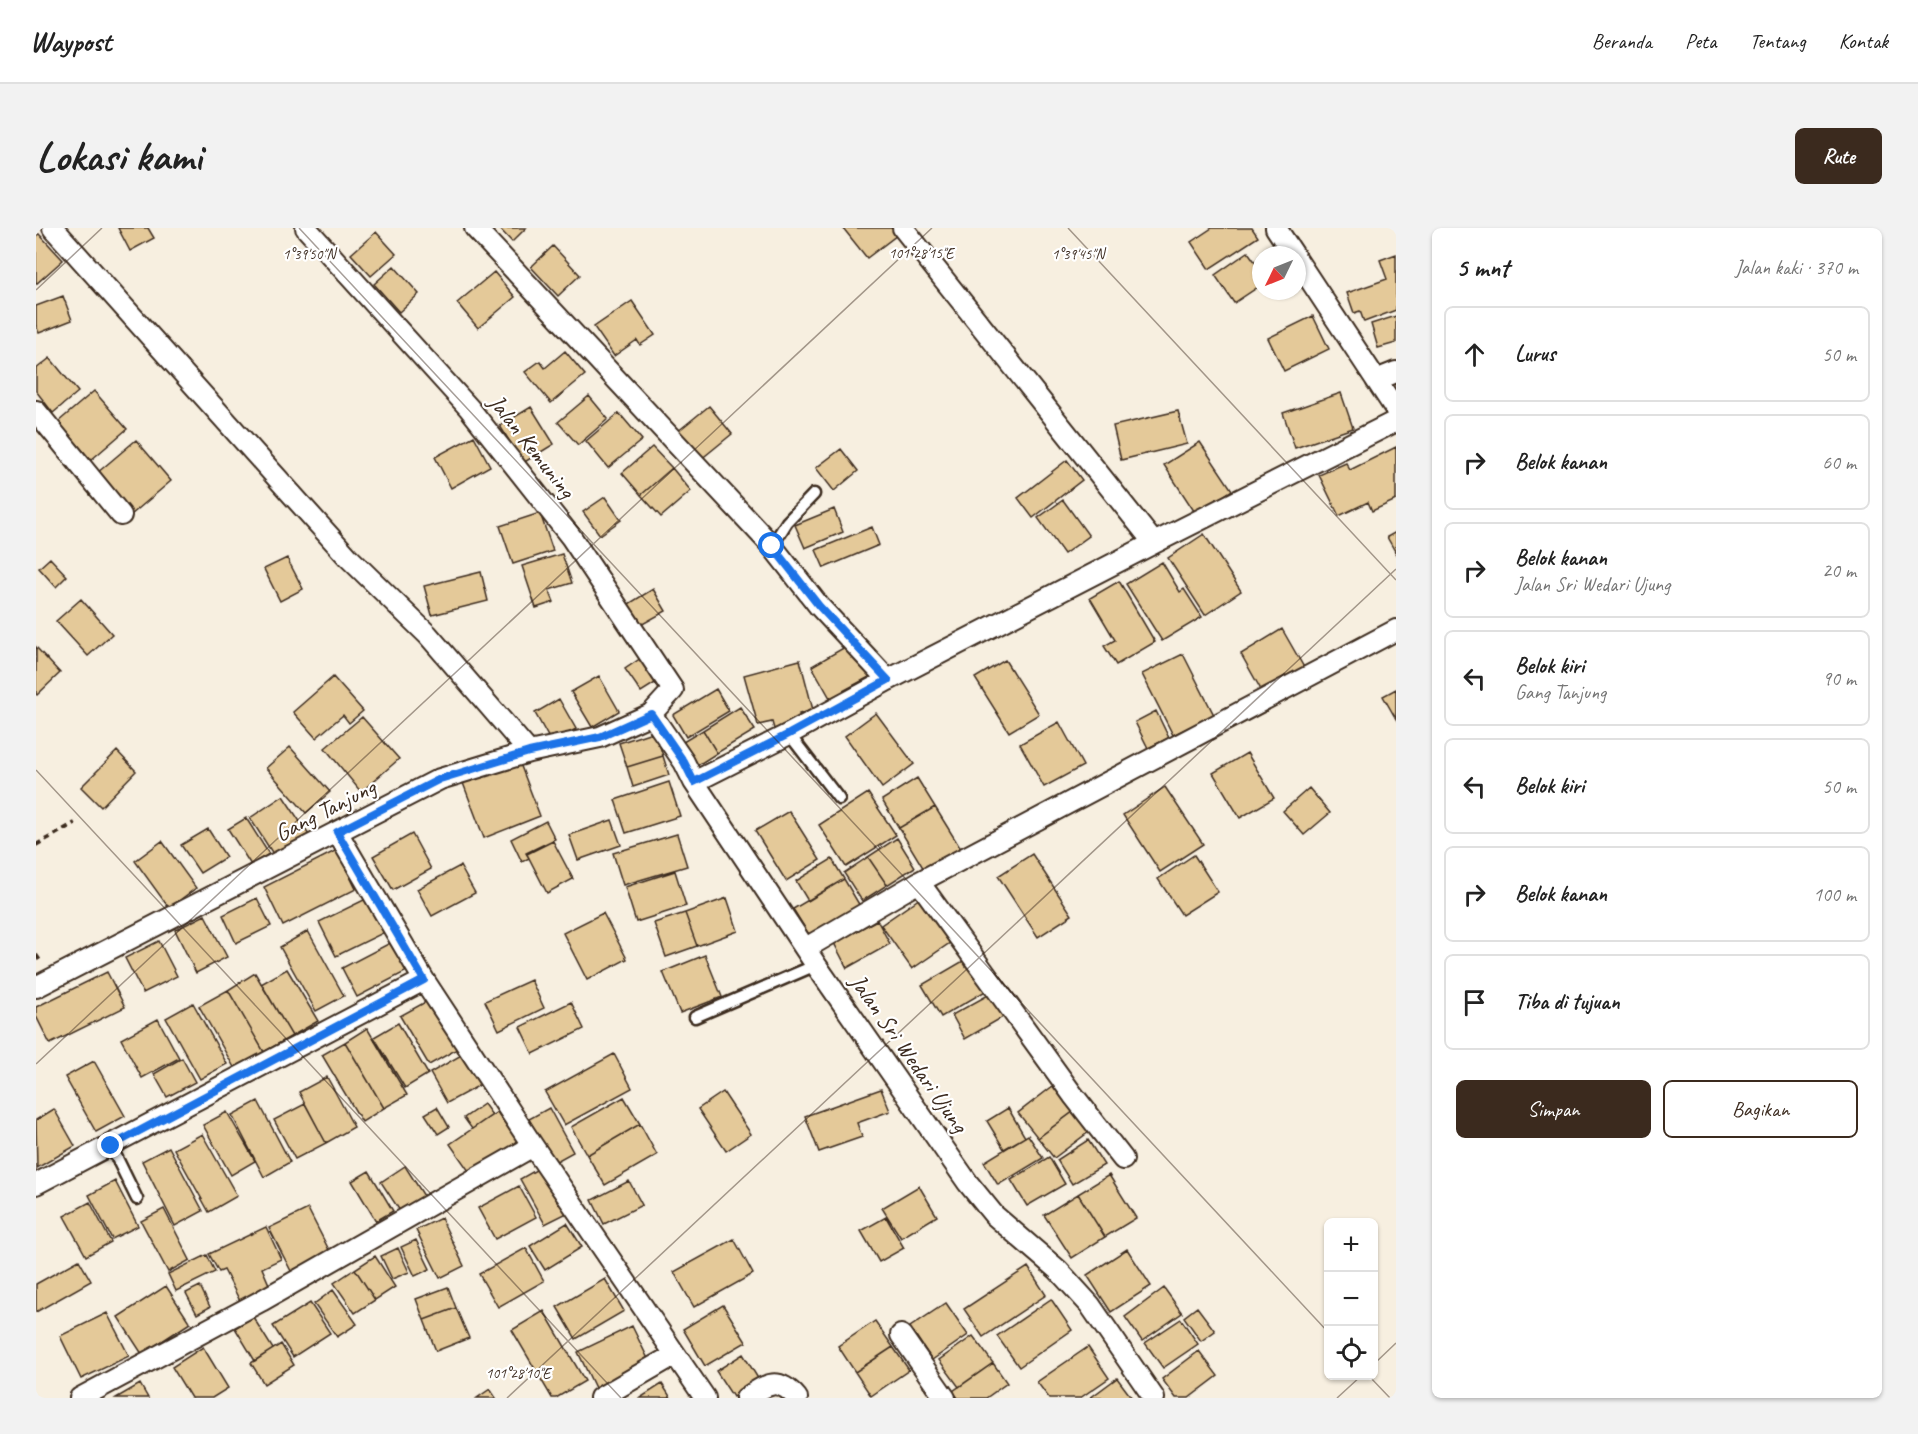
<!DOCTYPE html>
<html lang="id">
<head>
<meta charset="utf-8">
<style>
	:root { --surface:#fff; --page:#f2f2f2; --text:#222; --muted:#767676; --line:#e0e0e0; --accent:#3b2a1e }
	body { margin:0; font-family:Caveat,sans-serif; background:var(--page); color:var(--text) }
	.controls { position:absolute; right:18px; bottom:18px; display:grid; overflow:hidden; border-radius:9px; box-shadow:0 2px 4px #0004 }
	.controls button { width:54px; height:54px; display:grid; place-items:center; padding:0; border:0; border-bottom:2px solid var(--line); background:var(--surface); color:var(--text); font:30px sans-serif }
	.compass { position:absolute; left:1216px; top:18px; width:54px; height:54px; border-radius:50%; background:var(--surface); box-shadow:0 2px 4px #0004; rotate:227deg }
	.stop { position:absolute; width:18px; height:18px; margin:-14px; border:4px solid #1a73e8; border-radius:50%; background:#fff }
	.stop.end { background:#1a73e8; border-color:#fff; box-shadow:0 2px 6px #0008 }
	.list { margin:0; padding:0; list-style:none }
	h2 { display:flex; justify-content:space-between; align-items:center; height:78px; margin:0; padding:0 24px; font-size:26px }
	h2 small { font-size:20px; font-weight:400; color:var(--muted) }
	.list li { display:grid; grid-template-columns:39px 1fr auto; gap:18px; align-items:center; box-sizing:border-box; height:96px; margin:0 12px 12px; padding:0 12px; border:2px solid var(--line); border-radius:9px }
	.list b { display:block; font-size:22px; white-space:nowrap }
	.list p { margin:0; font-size:20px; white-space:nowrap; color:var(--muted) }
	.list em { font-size:20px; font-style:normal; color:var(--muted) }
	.actions { display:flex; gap:12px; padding:18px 24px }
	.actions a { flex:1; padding:14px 0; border:2px solid var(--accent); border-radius:9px; text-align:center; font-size:21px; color:var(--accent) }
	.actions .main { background:var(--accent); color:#fff }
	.icon { flex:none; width:33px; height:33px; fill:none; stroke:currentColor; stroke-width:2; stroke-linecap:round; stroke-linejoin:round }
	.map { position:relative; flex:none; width:1360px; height:1170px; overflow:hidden; border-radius:9px }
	header { display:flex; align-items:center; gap:36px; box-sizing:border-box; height:84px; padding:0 30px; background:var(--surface); border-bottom:2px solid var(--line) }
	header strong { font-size:28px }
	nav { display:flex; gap:33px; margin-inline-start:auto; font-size:21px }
	.intro { display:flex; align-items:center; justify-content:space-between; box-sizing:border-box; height:144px; padding:0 36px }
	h1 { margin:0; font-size:42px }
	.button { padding:15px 27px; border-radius:9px; background:var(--accent); color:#fff; font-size:21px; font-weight:700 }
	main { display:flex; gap:36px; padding:0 36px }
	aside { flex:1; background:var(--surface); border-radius:9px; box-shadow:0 2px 4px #0004 }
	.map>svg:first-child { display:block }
	.building { fill:#e4c999; stroke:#3b2a1e; stroke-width:1.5 }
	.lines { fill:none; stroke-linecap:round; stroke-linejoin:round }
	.service-casing { stroke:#3b2a1e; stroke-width:15 }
	.minor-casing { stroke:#3b2a1e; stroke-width:24 }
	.path { stroke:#3b2a1e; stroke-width:4; stroke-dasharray:6 4.5; stroke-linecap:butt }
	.service { stroke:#fff; stroke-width:10 }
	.minor { stroke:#fff; stroke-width:20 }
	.route { stroke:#1a73e8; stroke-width:8 }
	.ticks { fill:none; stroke:#3b2a1e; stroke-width:1.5; stroke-opacity:0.45 }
	.labels { text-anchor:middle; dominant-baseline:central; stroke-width:4.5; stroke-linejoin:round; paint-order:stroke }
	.street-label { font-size:24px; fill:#3b2a1e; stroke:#fff }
	.ticks-label { font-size:15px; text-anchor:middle; fill:#3b2a1e; stroke:#fff; stroke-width:4.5; stroke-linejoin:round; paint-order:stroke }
</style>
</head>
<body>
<header>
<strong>Waypost</strong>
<nav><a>Beranda</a><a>Peta</a><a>Tentang</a><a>Kontak</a></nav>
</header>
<div class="intro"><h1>Lokasi kami</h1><a class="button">Rute</a></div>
<main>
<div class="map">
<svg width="1360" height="1170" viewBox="0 0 1360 1170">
	<rect width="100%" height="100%" fill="#f7efe0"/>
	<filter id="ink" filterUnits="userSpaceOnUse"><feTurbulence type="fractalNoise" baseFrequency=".0167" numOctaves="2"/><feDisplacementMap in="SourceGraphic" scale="12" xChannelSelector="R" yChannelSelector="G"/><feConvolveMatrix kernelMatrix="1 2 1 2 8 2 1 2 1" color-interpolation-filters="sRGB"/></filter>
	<g filter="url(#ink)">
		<path class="building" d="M 82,0 L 112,0 L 118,10 L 94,23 Z
			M 463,0 L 490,0 L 476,14 Z
			M 807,0 L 856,0 L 861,7 L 831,30 Z
			M 1176,0 L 1216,0 L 1222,9 L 1173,41 L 1155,14 Z
			M 340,4 L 360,26 L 335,48 L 315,26 Z
			M 3,6 L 27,32 L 0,56 L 0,8 Z
			M 517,18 L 544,47 L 522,68 L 495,39 Z
			M 1212,24 L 1225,42 L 1225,57 L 1198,75 L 1179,47 Z
			M 1360,26 L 1360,82 L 1328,94 L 1324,83 L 1318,85 L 1311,65 L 1351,51 L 1344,32 Z
			M 358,38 L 383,66 L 363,84 L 338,56 Z
			M 458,44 L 479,69 L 442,100 L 421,75 Z
			M 27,68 L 36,92 L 3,105 L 0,97 L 0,78 Z
			M 596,73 L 619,107 L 604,117 L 601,112 L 578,128 L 558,99 Z
			M 1277,88 L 1293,121 L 1248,143 L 1232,110 Z
			M 1360,88 L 1360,115 L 1342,120 L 1335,96 Z
			M 529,123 L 549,147 L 515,175 L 489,144 L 504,133 L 509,140 Z
			M 14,130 L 42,164 L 17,185 L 0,163 L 0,141 Z
			M 58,163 L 91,201 L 55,232 L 22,194 Z
			M 1305,165 L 1317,200 L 1259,220 L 1247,185 Z
			M 553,168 L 572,191 L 542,217 L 522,194 Z
			M 673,178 L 696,206 L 664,232 L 641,204 Z
			M 495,179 L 518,216 L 487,235 L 464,198 Z
			M 1142,183 L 1151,216 L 1085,232 L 1077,198 Z
			M 583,185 L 606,212 L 572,240 L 550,213 Z
			M 438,208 L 454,238 L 415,260 L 399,229 Z
			M 100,212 L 135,253 L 95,287 L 61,245 Z
			M 1164,214 L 1196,262 L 1160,286 L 1128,237 Z
			M 616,219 L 636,240 L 605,267 L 586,245 Z
			M 1360,219 L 1360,272 L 1336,283 L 1332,274 L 1303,288 L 1283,247 L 1310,235 L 1314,242 Z
			M 805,221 L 822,243 L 798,263 L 780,240 Z
			M 1031,232 L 1046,252 L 997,290 L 982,270 Z
			M 636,240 L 655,263 L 625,289 L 605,267 Z
			M 569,269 L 585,292 L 564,307 L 547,284 Z
			M 1027,272 L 1053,308 L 1028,326 L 1002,290 Z
			M 798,281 L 807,304 L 769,320 L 759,297 Z
			M 504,285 L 517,323 L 477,336 L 464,298 Z
			M 836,299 L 843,317 L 788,340 L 780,322 Z
			M 1360,304 L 1360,325 L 1351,309 Z
			M 1168,306 L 1205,363 L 1169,387 L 1132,330 Z
			M 526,326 L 536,355 L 513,362 L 518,374 L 500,380 L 486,338 Z
			M 14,330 L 31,348 L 20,359 L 3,340 Z
			M 251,330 L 267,361 L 244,373 L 228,341 Z
			M 1126,334 L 1144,364 L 1148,361 L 1166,389 L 1126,413 L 1090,356 Z
			M 445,344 L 452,373 L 396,387 L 388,358 Z
			M 1083,353 L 1119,414 L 1080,437 L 1068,418 L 1079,412 L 1054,370 Z
			M 617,361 L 630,383 L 603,398 L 591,377 Z
			M 45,371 L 76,406 L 52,428 L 20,393 Z
			M 1246,401 L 1270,443 L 1228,467 L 1205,426 Z
			M 816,415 L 835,448 L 794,470 L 776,438 Z
			M 0,419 L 24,445 L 1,467 L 0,466 Z
			M 1147,426 L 1178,487 L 1137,507 L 1106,446 Z
			M 608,428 L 624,452 L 605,464 L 589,441 Z
			M 764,432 L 777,482 L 763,486 L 765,493 L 738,501 L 736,494 L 722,497 L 708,447 Z
			M 969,432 L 1003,486 L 973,504 L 939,450 Z
			M 563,448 L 583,483 L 556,499 L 535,464 Z
			M 297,449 L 327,483 L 313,495 L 307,487 L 280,510 L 257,484 Z
			M 680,461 L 693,483 L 650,509 L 637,487 Z
			M 1360,461 L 1360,491 L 1347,468 Z
			M 523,471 L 540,501 L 515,514 L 499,485 Z
			M 704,479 L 719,502 L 681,525 L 667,502 Z
			M 1120,483 L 1133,510 L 1112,520 L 1099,494 Z
			M 840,485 L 878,536 L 846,560 L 809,508 Z
			M 326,489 L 363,531 L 325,564 L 289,520 Z
			M 1023,494 L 1047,538 L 1008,559 L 984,516 Z
			M 667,502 L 681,525 L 662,537 L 647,514 Z
			M 619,503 L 627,528 L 591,539 L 583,515 Z
			M 254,519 L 294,564 L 270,585 L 230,540 Z
			M 81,523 L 100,543 L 65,579 L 45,559 Z
			M 1211,525 L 1238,570 L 1204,590 L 1177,545 Z
			M 627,528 L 633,547 L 597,559 L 591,539 Z
			M 483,533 L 504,588 L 448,610 L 427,555 Z
			M 881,550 L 899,579 L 863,600 L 846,572 Z
			M 633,554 L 644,588 L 590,605 L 579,572 Z
			M 1129,559 L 1167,616 L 1124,644 L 1087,587 Z
			M 1273,560 L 1294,585 L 1268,607 L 1247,583 Z
			M 832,565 L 860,607 L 810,639 L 783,597 Z
			M 247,568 L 273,607 L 239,629 L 214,590 Z
			M 899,579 L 925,621 L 889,643 L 863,600 Z
			M 753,583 L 784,632 L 750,653 L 719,603 Z
			M 210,590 L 233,626 L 215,637 L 192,601 Z
			M 576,592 L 585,617 L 542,632 L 533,607 Z
			M 510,593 L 519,611 L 490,625 L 493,630 L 486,634 L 475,611 Z
			M 172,601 L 190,629 L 164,645 L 145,617 Z
			M 376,606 L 395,641 L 357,662 L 337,628 Z
			M 641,606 L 651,638 L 587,657 L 577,625 Z
			M 861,610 L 879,639 L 851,657 L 832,629 Z
			M 126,613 L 160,660 L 133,680 L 99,633 Z
			M 517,613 L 537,651 L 511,665 L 491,626 Z
			M 301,622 L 320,661 L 247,698 L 228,659 Z
			M 996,626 L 1036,687 L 1002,709 L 962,648 Z
			M 1158,627 L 1182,664 L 1146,687 L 1122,651 Z
			M 832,629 L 851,657 L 826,673 L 808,645 Z
			M 796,631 L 808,651 L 772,673 L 760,653 Z
			M 424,638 L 439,665 L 396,688 L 381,661 Z
			M 639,643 L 650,678 L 600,694 L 589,659 Z
			M 808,651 L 824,678 L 773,707 L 757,681 Z
			M 890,666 L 921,710 L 876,741 L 845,697 Z
			M 334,669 L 351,703 L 300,728 L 283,694 Z
			M 221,670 L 235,698 L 200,715 L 187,687 Z
			M 691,670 L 702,703 L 661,718 L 649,685 Z
			M 567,685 L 591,731 L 551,752 L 527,705 Z
			M 649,685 L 661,718 L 630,729 L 618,695 Z
			M 169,687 L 191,729 L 160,745 L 139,702 Z
			M 841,692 L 854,716 L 811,740 L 798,715 Z
			M 272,703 L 308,768 L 280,783 L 244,719 Z
			M 123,713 L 141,748 L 107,765 L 89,730 Z
			M 356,714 L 371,743 L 321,769 L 306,740 Z
			M 669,727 L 686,769 L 644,785 L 627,744 Z
			M 934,729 L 953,761 L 905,789 L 886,757 Z
			M 251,741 L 282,793 L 256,808 L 225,756 Z
			M 71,744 L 89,779 L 14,816 L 0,788 L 0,779 Z
			M 219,745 L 256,808 L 228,824 L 192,762 Z
			M 495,752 L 508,780 L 463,802 L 449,773 Z
			M 192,762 L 228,824 L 199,841 L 163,778 Z
			M 954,766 L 967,789 L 929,811 L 916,787 Z
			M 395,771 L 423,820 L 393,837 L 364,788 Z
			M 535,774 L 548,801 L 497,826 L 484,799 Z
			M 157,775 L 191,836 L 164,851 L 130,790 Z
			M 122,791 L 143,830 L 106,850 L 85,811 Z
			M 362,795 L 392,846 L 369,860 L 338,809 Z
			M 331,800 L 371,867 L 348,880 L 309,814 Z
			M 309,814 L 348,880 L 326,894 L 286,827 Z
			M 427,826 L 444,857 L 411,875 L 394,845 Z
			M 578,826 L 596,860 L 528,897 L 509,864 Z
			M 146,830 L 159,854 L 131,869 L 118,846 Z
			M 58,833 L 89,888 L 60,904 L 29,849 Z
			M 291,849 L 318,899 L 290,915 L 263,864 Z
			M 1022,854 L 1042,880 L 1002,910 L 982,885 Z
			M 845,861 L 854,883 L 821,895 L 826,909 L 783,924 L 769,888 Z
			M 687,864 L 715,906 L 690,923 L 662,881 Z
			M 588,869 L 604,896 L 551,927 L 535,899 Z
			M 222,873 L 254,934 L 228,949 L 196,887 Z
			M 269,876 L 290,915 L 259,931 L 238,892 Z
			M 448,876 L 456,887 L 436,901 L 428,890 Z
			M 401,879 L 413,899 L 402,906 L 389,886 Z
			M 513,880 L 537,924 L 517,935 L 493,891 Z
			M 972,880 L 989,909 L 968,921 L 951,893 Z
			M 1042,880 L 1058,900 L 1018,930 L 1002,910 Z
			M 18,881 L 39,918 L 1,940 L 0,892 Z
			M 191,884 L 219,933 L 195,947 L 167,897 Z
			M 461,884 L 482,913 L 435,946 L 414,916 Z
			M 604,896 L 621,927 L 569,957 L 551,927 Z
			M 166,906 L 201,968 L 173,984 L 138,921 Z
			M 992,907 L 1007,930 L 962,957 L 948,934 Z
			M 1052,912 L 1068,937 L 1036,956 L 1021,932 Z
			M 133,919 L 167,983 L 139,998 L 106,933 Z
			M 1013,929 L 1029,956 L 991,978 L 975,952 Z
			M 369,938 L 388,968 L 364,983 L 345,954 Z
			M 507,938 L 533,984 L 509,996 L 484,951 Z
			M 333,943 L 357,983 L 340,993 L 316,953 Z
			M 1073,947 L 1100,990 L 1069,1009 L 1042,966 Z
			M 79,953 L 102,998 L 76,1011 L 53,967 Z
			M 593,953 L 606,977 L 568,996 L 556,972 Z
			M 483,958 L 500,989 L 459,1011 L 442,980 Z
			M 883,958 L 901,988 L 865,1010 L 846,980 Z
			M 1042,966 L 1069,1009 L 1036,1030 L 1008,987 Z
			M 54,974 L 75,1014 L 50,1028 L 28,988 Z
			M 128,981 L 154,1032 L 132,1044 L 105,993 Z
			M 272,981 L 294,1024 L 255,1043 L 233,1000 Z
			M 850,989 L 868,1020 L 843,1034 L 825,1003 Z
			M 405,990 L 428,1038 L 404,1050 L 380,1002 Z
			M 531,995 L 546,1019 L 509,1042 L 494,1018 Z
			M 230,999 L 245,1031 L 226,1040 L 235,1061 L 205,1075 L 188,1042 L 183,1044 L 173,1026 Z
			M 698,1011 L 717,1046 L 658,1079 L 638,1044 Z
			M 380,1012 L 394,1041 L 379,1048 L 365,1019 Z
			M 362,1020 L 373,1044 L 356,1051 L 345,1028 Z
			M 490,1020 L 508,1053 L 462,1079 L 443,1046 Z
			M 1091,1021 L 1115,1058 L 1075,1084 L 1051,1047 Z
			M 171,1027 L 179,1044 L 140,1063 L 132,1046 Z
			M 339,1028 L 359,1059 L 339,1072 L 319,1041 Z
			M 43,1032 L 55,1053 L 0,1084 L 0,1056 Z
			M 992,1039 L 1010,1067 L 947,1109 L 928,1081 Z
			M 319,1041 L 339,1072 L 319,1085 L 298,1055 Z
			M 569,1051 L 588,1083 L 540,1111 L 521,1079 Z
			M 130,1058 L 154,1095 L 106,1126 L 82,1089 Z
			M 164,1058 L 174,1079 L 161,1086 L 150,1065 Z
			M 412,1059 L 420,1080 L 388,1092 L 380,1071 Z
			M 1128,1060 L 1146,1085 L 1106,1113 L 1089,1089 Z
			M 297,1062 L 321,1096 L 301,1109 L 278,1076 Z
			M 1015,1071 L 1036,1102 L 983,1139 L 961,1108 Z
			M 274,1075 L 294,1105 L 257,1129 L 237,1098 Z
			M 910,1075 L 932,1107 L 896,1132 L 874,1099 Z
			M 687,1077 L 710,1114 L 669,1138 L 647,1101 Z
			M 1161,1079 L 1179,1103 L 1165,1113 L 1148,1089 Z
			M 420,1080 L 433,1110 L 400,1123 L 388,1092 Z
			M 508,1083 L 549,1153 L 520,1170 L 516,1170 L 476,1102 Z
			M 71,1085 L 93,1128 L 45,1151 L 24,1108 Z
			M 217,1089 L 237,1121 L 219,1133 L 199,1100 Z
			M 1145,1091 L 1162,1116 L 1127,1140 L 1109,1115 Z
			M 839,1093 L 857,1119 L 819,1144 L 802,1118 Z
			M 596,1098 L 614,1135 L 560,1162 L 542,1124 Z
			M 937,1108 L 957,1135 L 923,1159 L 903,1132 Z
			M 245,1116 L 258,1137 L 228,1156 L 215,1135 Z
			M 167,1119 L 192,1160 L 176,1170 L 155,1170 L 136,1139 Z
			M 857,1119 L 873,1142 L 835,1168 L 819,1144 Z
			M 1052,1119 L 1073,1150 L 1044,1170 L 1013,1170 L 1001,1154 Z
			M 1163,1123 L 1182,1148 L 1153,1170 L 1140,1170 L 1126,1151 Z
			M 707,1126 L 723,1152 L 697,1169 L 680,1143 Z
			M 957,1135 L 971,1155 L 950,1170 L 922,1170 L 917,1163 Z
			M 1081,1150 L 1096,1170 L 1054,1170 Z
			M 104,1156 L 112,1170 L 80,1170 Z
			M 626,1156 L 635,1170 L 604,1170 Z
			M 454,1161 L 460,1170 L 441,1170 Z"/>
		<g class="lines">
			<g class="service-casing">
				<path id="service" d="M 736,318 L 751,294 L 778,266
					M 753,506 L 803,571
					M 659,789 L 780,737
					M 75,918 L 101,971"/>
			</g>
			<g class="minor-casing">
				<path id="minor" d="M 17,0 L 312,329 L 392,407 L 493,524
					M 439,0 L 736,318 L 783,378 L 852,452
					M 867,0 L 1118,315
					M 1240,0 L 1258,27
					M 1261,32 L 1360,182
					M 1340,152 L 1360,144
					M 0,183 L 85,287
					M 615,486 L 648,534 L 658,554 L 780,737 L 932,955 L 958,987 L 1022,1042 L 1054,1077 L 1118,1170
					M 658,554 L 753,506 L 852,452 L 1118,315 L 1360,193
					M 301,604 L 388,752 L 497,918 L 669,1170
					M 883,654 L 1037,867 L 1087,931
					M 770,720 L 883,654 L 1360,402
					M 0,759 L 404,551 L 493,524 L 564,509 L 615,486 L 637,462 L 535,309 L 433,180 L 270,0
					M 0,956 L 388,752
					M 865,1107 L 909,1170
					M 44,1170 L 225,1073 L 497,918
					M 564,1170 L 638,1127
					M 710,1170 C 731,1156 742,1148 761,1170"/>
			</g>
			<path class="path" d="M 0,617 L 39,595
				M 0,727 L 5,734"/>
			<use href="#service" class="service"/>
			<use href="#minor" class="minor"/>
		</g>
	</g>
	<g class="lines" filter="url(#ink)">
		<path class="route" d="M 75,918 L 388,752 L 301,604 L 404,551 L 493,524 L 564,509 L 615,486 L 648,534 L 658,554 L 753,506 L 852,452 L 783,378 L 736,318"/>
	</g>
	<path class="ticks" d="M 263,0 L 1292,1104M 1032,0 L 1360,352M 0,62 L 66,0M 0,542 L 585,1170M 0,836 L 896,0M 1338,1136 L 1360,1115M 1333,1148 L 1354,1170M 471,1170 L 1360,341M 1301,1170 L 1325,1148"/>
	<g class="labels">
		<g class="street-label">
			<text transform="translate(496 218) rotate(52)">Jalan Kemuning</text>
			<text transform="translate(289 582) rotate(-27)">Gang Tanjung</text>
			<text transform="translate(873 825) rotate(55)">Jalan Sri Wedari Ujung</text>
		</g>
	</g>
	<g class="ticks-label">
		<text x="885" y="30">101°28'15"E</text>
		<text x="273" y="31">1°39'50"N</text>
		<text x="1042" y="31">1°39'45"N</text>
		<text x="482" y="1150">101°28'10"E</text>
	</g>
</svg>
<div class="controls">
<button>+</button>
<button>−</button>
<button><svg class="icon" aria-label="locate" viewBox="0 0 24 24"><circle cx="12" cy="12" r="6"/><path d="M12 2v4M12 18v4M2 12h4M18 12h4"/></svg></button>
</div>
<svg class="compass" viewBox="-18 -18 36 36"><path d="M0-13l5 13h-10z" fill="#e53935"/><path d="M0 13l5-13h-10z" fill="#767676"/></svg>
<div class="stop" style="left:736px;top:318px"></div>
<div class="stop end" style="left:75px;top:918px"></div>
</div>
<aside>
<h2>5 mnt<small>Jalan kaki · 370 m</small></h2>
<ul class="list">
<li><svg class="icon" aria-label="ahead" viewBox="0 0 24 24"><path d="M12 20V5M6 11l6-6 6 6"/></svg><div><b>Lurus</b></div><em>50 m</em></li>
<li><svg class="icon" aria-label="right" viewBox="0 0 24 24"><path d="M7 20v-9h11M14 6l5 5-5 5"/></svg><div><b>Belok kanan</b></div><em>60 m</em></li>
<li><svg class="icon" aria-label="right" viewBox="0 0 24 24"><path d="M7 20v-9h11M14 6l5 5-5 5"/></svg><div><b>Belok kanan</b><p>Jalan Sri Wedari Ujung</p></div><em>20 m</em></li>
<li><svg class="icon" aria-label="left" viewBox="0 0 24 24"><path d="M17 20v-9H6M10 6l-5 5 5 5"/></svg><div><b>Belok kiri</b><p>Gang Tanjung</p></div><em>90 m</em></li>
<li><svg class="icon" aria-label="left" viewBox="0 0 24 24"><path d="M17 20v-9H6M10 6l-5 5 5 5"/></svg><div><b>Belok kiri</b></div><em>50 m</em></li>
<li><svg class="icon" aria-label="right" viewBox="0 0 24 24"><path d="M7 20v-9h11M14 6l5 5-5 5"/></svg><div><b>Belok kanan</b></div><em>100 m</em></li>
<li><svg class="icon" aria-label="arrive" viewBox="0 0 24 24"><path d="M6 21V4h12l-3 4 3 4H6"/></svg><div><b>Tiba di tujuan</b></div></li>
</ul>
<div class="actions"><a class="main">Simpan</a><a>Bagikan</a></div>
</aside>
</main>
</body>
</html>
